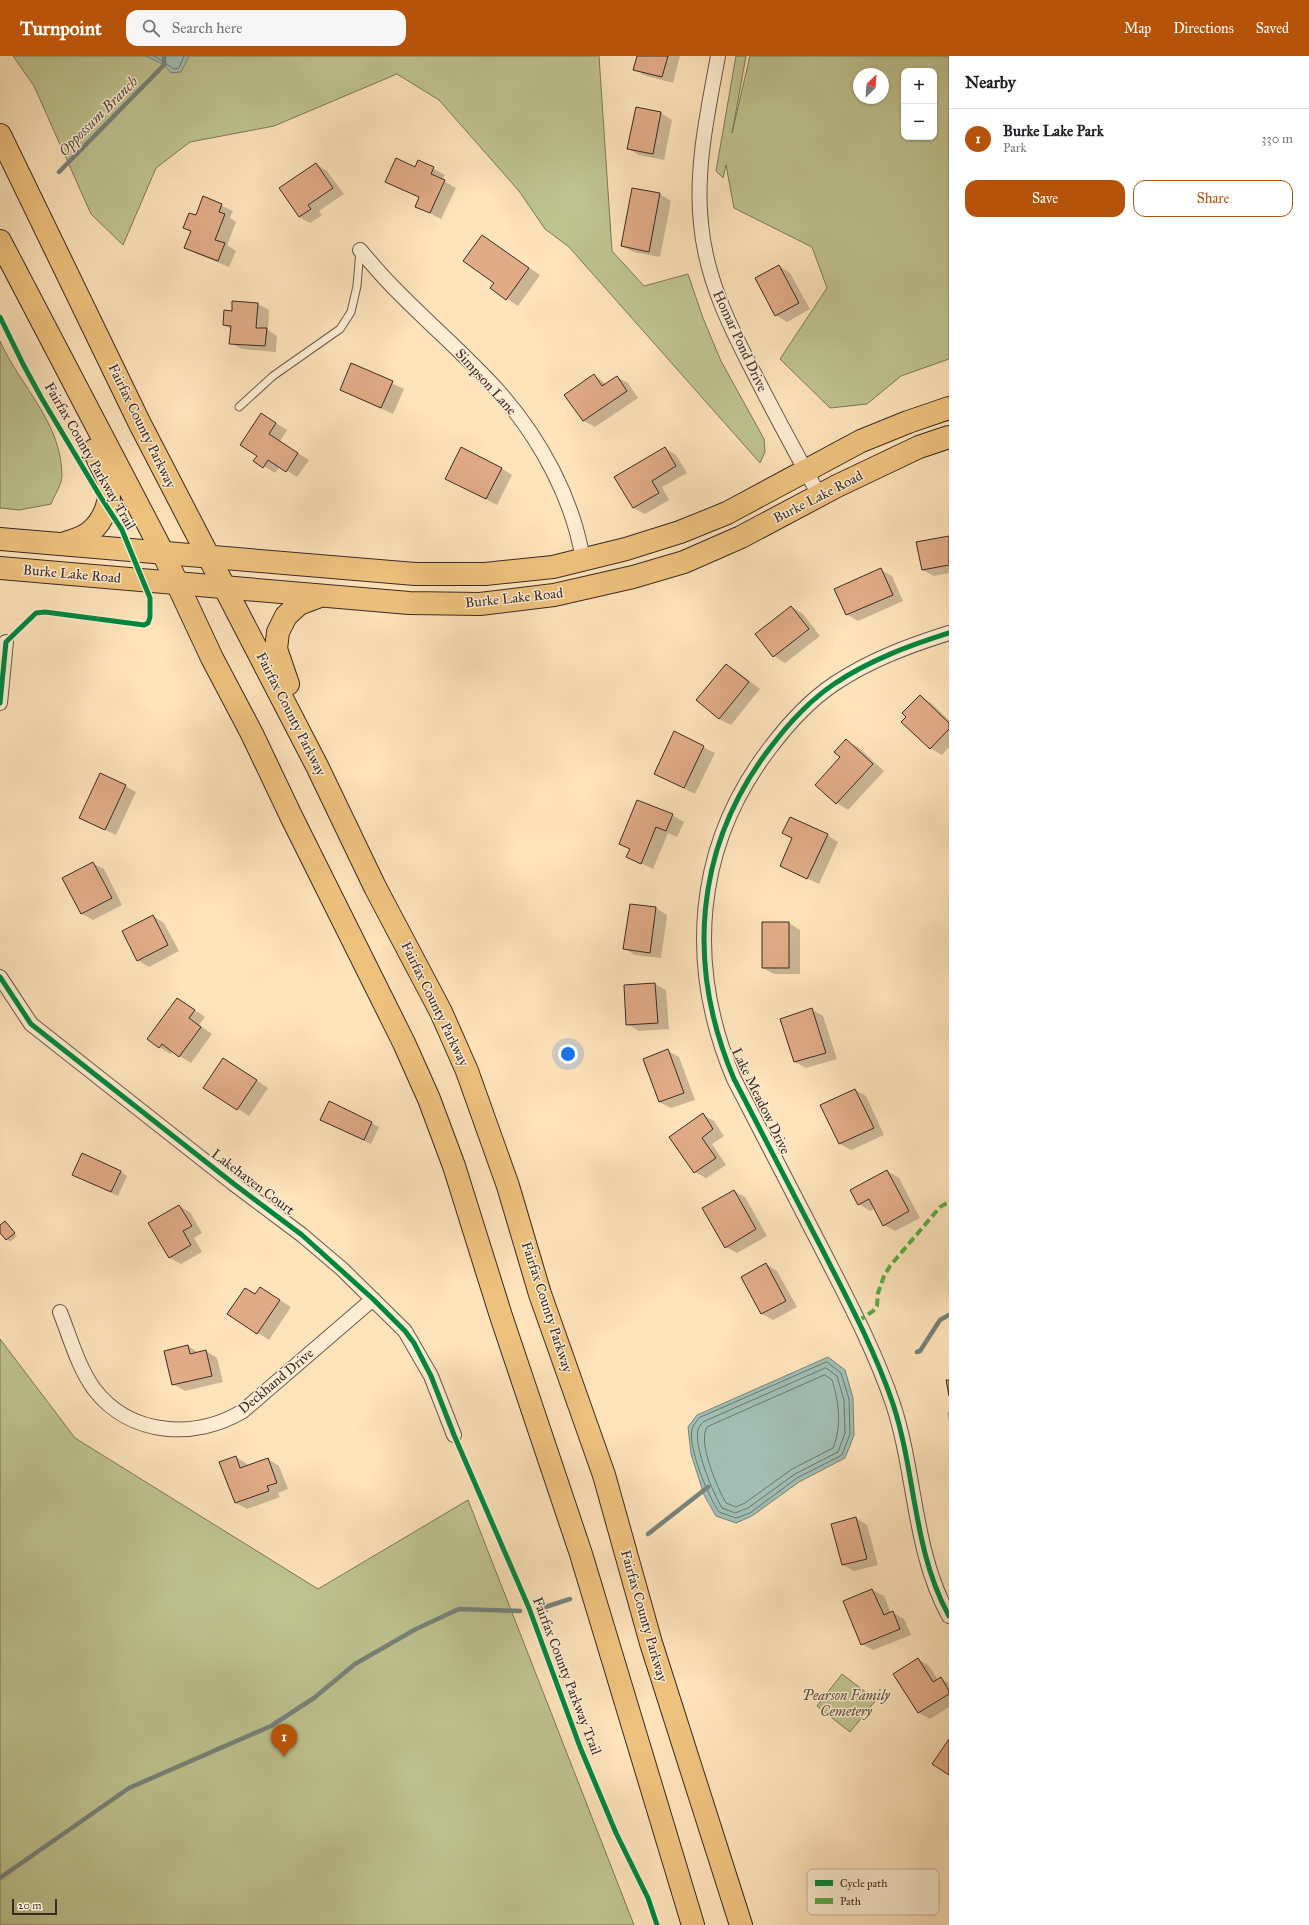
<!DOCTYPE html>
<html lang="en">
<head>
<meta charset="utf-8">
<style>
	:root { --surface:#fff; --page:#f6f6f6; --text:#202124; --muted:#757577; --line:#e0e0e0; --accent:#b45309 }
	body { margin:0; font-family:"IM FELL Great Primer",serif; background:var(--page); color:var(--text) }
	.controls { position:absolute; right:12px; top:12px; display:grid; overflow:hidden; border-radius:8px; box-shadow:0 1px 3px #0004 }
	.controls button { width:36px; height:36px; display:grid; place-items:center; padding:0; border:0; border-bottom:1px solid var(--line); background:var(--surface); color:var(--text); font:20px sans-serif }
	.compass { position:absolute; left:853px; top:12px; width:36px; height:36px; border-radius:50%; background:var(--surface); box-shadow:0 1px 3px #0004; rotate:25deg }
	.scale { position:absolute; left:12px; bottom:10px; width:45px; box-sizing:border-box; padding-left:4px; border:2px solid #3a2a24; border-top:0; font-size:11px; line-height:14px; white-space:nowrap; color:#3a2a24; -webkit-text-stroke:3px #feedd3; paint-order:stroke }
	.you { position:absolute; left:568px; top:998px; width:14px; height:14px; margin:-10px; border:3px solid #fff; border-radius:50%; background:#1a73e8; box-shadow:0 0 0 6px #1a73e833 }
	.badge { display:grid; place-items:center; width:26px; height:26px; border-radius:50%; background:var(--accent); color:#fff; font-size:13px; font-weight:700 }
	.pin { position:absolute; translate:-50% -33px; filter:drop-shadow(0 1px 2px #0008) }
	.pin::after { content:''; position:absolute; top:21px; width:14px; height:12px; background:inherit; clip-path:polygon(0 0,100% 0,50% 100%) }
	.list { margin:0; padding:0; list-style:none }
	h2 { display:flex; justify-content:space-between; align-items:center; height:52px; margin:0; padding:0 16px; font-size:17px }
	h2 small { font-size:13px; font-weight:400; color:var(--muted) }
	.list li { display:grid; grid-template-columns:26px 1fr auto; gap:12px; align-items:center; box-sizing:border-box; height:60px; padding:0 16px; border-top:1px solid var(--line) }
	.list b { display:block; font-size:15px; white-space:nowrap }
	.list p { margin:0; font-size:13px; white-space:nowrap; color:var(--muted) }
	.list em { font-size:13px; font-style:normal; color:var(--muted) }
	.actions { display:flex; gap:8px; padding:12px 16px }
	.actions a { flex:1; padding:9px 0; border:1px solid var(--accent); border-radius:12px; text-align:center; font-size:14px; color:var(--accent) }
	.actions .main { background:var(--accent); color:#fff }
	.icon { flex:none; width:22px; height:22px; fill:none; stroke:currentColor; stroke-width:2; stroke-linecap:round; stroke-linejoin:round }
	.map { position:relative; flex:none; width:949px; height:1869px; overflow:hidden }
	header { display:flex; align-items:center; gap:24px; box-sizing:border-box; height:56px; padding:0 20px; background:var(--accent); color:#fff }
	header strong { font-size:19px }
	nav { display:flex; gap:22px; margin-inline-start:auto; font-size:14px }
	.search { width:280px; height:36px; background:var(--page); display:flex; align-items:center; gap:10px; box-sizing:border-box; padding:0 14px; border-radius:12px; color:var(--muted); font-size:15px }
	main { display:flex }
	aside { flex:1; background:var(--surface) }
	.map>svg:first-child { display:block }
	.green { fill:#bfc491; stroke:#7c775a; fill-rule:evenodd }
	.water { fill:#a0beb3; stroke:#77837a }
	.shadow { fill:#0003 }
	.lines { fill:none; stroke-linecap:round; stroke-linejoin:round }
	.shore { stroke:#6d746c; stroke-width:1 }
	.stream { stroke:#77837a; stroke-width:4.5 }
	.building { fill:#e1ab88; stroke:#3a2a24 }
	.lane-casing { stroke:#6b584a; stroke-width:9 }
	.street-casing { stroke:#6b584a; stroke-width:16 }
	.primary-casing { stroke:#3a2a24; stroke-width:24 }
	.highway-casing { stroke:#3a2a24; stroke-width:24 }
	.lane { stroke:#feedd3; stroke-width:7 }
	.street { stroke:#feedd3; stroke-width:14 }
	.primary { stroke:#efc27e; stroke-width:22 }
	.highway { stroke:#efc27e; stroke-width:22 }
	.quiet { stroke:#55ab44; stroke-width:4; stroke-dasharray:8 4; stroke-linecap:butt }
	.cycleway-casing { stroke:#feedd3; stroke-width:8 }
	.cycleway { stroke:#00873e; stroke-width:5 }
	.labels { text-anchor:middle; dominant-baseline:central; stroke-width:3; stroke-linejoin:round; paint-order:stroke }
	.street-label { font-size:14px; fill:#3a2a24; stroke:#feedd3 }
	.park-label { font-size:14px; font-style:italic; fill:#5b503f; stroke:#feedd3 }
	.water-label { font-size:15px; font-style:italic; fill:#544f48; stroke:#feedd3 }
	.key { fill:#feedd3; stroke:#c3b29e; stroke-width:1 }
	.key-label { font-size:11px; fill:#3a2a24 }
</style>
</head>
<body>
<header>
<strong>Turnpoint</strong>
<div class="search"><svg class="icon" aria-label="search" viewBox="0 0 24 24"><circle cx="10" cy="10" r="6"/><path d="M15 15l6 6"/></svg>Search here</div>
<nav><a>Map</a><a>Directions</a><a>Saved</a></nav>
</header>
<main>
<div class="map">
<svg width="949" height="1869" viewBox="0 0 949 1869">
	<rect width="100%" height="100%" fill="#fee3bb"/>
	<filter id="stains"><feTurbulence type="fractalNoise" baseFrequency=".005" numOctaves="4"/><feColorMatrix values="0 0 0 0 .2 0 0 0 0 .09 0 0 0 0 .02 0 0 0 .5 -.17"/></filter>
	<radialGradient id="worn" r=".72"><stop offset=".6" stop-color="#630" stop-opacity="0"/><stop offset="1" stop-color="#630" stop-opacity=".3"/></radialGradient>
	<path class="green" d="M 13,0 L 599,0 L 612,195 L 644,230 L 688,218 L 703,262 L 721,305 L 764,383 L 765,396 L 760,407 L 569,191 L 545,173 L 519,135 L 439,44 L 397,18 L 274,70 L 190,86 L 156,112 L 123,189 L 91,158 L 34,30 Z
		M 736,0 L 746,0 L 732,77 L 750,0 L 949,0 L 949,303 L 901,320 L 867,348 L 830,352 L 780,303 L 827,232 L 812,191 L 734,152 L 726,109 L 723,122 L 716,115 ZM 904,15 L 934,15 L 934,81 L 904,81 ZM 859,18 L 883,18 L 883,42 L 859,42 Z
		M 0,285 C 20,330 62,367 62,420 C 62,428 54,440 51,448 L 19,454 L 0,452 Z
		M 0,1283 L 75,1382 L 318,1533 L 468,1444 L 634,1869 L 0,1869 Z
		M 842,1618 L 876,1644 L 850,1676 L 817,1650 Z"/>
	<path class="water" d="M 146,0 L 189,0 L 181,16 L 171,17 L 164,9 Z
		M 828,1301 L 845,1314 L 853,1342 L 854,1379 L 845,1402 L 799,1426 L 752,1460 L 736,1467 L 716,1460 L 704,1439 L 691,1398 L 688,1371 L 697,1359 Z"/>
	<path class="shadow" d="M 638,0 L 680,0 L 673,27 L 646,20 L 635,14 Z
		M 636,52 L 661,57 L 672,64 L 664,104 L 639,99 L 628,92 Z
		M 419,105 L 445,119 L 442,124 L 456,132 L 441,163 L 416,150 L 420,142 L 387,126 L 416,112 Z
		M 316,108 L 327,115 L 344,138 L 319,155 L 322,159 L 310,167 L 299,161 Z
		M 660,138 L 671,145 L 660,201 L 634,196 L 622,190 Z
		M 204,141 L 233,155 L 230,162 L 236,166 L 227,189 L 236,195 L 229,211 L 197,198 L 186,192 L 192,176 L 184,172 L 196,161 Z
		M 482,180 L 540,219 L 518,250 L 491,232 L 495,226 Z
		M 779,210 L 790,217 L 810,253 L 787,266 L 776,259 Z
		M 258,248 L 269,254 L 268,274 L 277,280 L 276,296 L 242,293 L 230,287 L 231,273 L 224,269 L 233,256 Z
		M 352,309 L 404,333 L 393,358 L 341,334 Z
		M 594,319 L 606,328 L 617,321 L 628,327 L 638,342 L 595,371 L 584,365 Z
		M 273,365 L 287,374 L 280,385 L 309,404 L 297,421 L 280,410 L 275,417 L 255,405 Z
		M 665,392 L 676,399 L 687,417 L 662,431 L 669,444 L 645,458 L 633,452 Z
		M 501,412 L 512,419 L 497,449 L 458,429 Z
		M 949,481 L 949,517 L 934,520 L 922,514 Z
		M 881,514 L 892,520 L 903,545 L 858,565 L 846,558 Z
		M 792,551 L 803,558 L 820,580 L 785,607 L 774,600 Z
		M 726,609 L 737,615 L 760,633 L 731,669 L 719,663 L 697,644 Z
		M 920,640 L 931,647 L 949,664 L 949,691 L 942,699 L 930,692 L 907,661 Z
		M 675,677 L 715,697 L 695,738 L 655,718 Z
		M 846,685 L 858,691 L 884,715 L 848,754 L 837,747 L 816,729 L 842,701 Z
		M 125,730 L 136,736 L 116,779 L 81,762 Z
		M 672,759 L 684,766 L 677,781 L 668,777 L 653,813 L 628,801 L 631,794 L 620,788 Z
		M 783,777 L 827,779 L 838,786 L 819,828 L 781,810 L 793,783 Z
		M 92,807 L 104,813 L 122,849 L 93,864 L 82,858 L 63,822 Z
		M 631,849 L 656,852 L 667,859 L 661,902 L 635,899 L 624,892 Z
		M 153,860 L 164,867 L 179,895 L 149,911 L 137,904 Z
		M 763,867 L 789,867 L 800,874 L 800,918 L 774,918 L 763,912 Z
		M 655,928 L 666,934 L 669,973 L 639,975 L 627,968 Z
		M 178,943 L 205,961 L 199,969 L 212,978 L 191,1007 L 172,995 L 171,998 L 159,991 Z
		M 811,953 L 823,960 L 837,1003 L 806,1012 L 795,1006 L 781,963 Z
		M 668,995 L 679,1001 L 695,1044 L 671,1052 L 659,1046 Z
		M 224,1003 L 268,1032 L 249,1060 L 205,1031 Z
		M 855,1034 L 866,1040 L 884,1079 L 851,1094 L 840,1088 L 822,1049 Z
		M 330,1047 L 379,1071 L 371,1088 L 329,1068 Z
		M 703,1059 L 714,1065 L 724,1080 L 712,1088 L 726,1109 L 706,1122 L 695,1116 Z
		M 120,1115 L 127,1120 L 118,1140 L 74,1119 Z
		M 887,1115 L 899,1122 L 920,1162 L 895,1175 L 884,1169 L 875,1152 L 870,1155 L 859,1148 Z
		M 734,1135 L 745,1141 L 767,1180 L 737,1197 L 726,1191 Z
		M 179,1150 L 190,1156 L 202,1177 L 194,1182 L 202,1196 L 181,1208 L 170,1202 L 149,1168 Z
		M 5,1167 L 17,1180 L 10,1186 L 0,1176 L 0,1171 Z
		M 766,1208 L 777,1215 L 797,1251 L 773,1264 L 762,1258 Z
		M 272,1239 L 291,1251 L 269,1284 L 229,1258 Z
		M 188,1290 L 199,1297 L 206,1295 L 217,1302 L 223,1326 L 185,1335 L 173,1328 Z
		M 947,1356 L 949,1356 L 949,1366 Z
		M 236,1401 L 247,1408 L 248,1411 L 268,1403 L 279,1410 L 288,1433 L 278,1437 L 280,1441 L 247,1453 L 236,1447 L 220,1407 Z
		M 856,1462 L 867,1469 L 878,1509 L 854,1515 L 843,1509 Z
		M 872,1534 L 884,1540 L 891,1557 L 893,1557 L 904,1563 L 911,1579 L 873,1594 L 862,1588 L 844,1545 Z
		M 918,1603 L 929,1610 L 938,1624 L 941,1623 L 949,1627 L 949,1651 L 930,1663 L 919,1657 L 894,1619 Z"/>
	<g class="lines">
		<path class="shore" d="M 154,0 L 174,13 L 179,12 L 184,0
			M 827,1306 L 841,1317 L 849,1343 L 850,1378 L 842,1399 L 797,1422 L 750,1457 L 736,1462 L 719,1456 C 708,1440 688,1392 692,1373 C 693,1369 697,1365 699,1362 Z
			M 826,1312 L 837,1320 L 844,1344 L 845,1377 L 838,1396 L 795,1418 L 748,1452 L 735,1457 L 722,1452 C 713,1437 694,1392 698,1374 C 698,1372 701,1368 703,1366 Z
			M 825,1319 L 832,1324 C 839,1346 842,1369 833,1392 L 792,1413 L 745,1447 L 736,1451 L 726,1447 C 718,1433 697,1386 707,1371 Z"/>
		<path class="stream" d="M 59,116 L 164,9 L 164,0
			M 917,1296 L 920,1295 L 940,1264 L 949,1259
			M 648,1478 L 708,1431
			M 539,1553 L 570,1543
			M 0,1822 L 129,1732 L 271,1670 L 314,1642 L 355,1608 L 416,1573 L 459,1553 L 520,1555"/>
	</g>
	<path class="building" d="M 637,0 L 668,0 L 662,21 L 633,14 Z
		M 636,51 L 661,56 L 653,98 L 627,93 Z
		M 396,102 L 415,111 L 418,104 L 434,111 L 431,118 L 445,124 L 430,157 L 415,151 L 419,141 L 385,126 Z
		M 316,107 L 333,132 L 308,149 L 311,153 L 299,161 L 279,132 Z
		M 632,132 L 660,137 L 649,196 L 621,190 Z
		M 203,140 L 222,148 L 219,156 L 225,158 L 215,184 L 225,187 L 218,205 L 184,192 L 191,175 L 183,172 L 189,157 L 196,159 Z
		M 482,179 L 529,212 L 506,244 L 490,232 L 494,227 L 463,205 Z
		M 779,209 L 799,247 L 775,260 L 755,222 Z
		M 232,245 L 258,247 L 256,272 L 267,272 L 265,290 L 229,288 L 231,270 L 223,269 L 224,254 L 232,255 Z
		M 351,307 L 393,325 L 381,352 L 340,334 Z
		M 594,318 L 602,330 L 617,320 L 627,335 L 583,365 L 564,339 Z
		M 261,357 L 276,367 L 269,378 L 298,397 L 286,416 L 268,404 L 263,412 L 253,405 L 257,400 L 240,389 Z
		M 461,391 L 502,412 L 486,443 L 445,423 Z
		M 665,391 L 676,410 L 652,425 L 659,437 L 633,452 L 614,421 Z
		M 949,480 L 949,509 L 922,514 L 916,486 Z
		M 881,512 L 893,539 L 846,559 L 834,533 Z
		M 791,550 L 809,573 L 773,601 L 755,578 Z
		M 726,608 L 749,626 L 719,663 L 696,644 Z
		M 920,639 L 949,667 L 949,673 L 930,693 L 901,666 L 906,661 L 902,657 Z
		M 674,675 L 704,690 L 684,732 L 654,718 Z
		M 846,683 L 873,708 L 836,748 L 815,729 L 840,701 L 834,696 Z
		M 100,717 L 126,729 L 105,774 L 79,762 Z
		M 637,744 L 673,758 L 666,775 L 656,771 L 641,808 L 626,801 L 630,793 L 619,788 Z
		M 790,761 L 828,778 L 807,823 L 780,810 L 792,782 L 782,777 Z
		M 93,806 L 112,842 L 81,858 L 62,822 Z
		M 630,848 L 656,851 L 650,897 L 623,893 Z
		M 153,859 L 168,889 L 137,905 L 122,875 Z
		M 762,866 L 789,866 L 789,912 L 762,912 Z
		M 655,927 L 658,967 L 626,969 L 624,929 Z
		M 177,942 L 195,954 L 189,962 L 201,971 L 179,1001 L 162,988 L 159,992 L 147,983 Z
		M 812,952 L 826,997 L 794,1006 L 780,963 Z
		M 668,993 L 684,1037 L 659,1046 L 643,1003 Z
		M 223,1002 L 257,1024 L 237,1054 L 203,1032 Z
		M 855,1033 L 874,1072 L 839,1088 L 820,1049 Z
		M 329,1045 L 372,1066 L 364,1084 L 320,1064 Z
		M 703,1057 L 713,1073 L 702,1082 L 716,1102 L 694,1117 L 669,1081 Z
		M 82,1097 L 121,1115 L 111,1136 L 72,1119 Z
		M 887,1114 L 909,1155 L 883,1170 L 869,1143 L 858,1149 L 850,1134 Z
		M 734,1134 L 756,1173 L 725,1192 L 702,1152 Z
		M 179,1149 L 192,1170 L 183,1175 L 191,1189 L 169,1202 L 148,1167 Z
		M 5,1165 L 15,1177 L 6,1184 L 0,1177 L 0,1169 Z
		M 766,1207 L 786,1245 L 761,1258 L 741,1221 Z
		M 260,1231 L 280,1244 L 257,1278 L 227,1258 L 245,1232 L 255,1238 Z
		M 188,1289 L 190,1298 L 206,1294 L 212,1320 L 172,1329 L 164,1295 Z
		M 946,1324 L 949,1324 L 949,1340 Z
		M 236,1400 L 240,1412 L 268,1402 L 277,1427 L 267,1430 L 269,1435 L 235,1447 L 219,1406 Z
		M 856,1461 L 867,1503 L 842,1509 L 831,1468 Z
		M 872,1533 L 884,1559 L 893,1555 L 900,1573 L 861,1589 L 843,1545 Z
		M 918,1602 L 933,1626 L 941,1621 L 949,1635 L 949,1638 L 918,1657 L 893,1618 Z
		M 949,1683 L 949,1719 L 932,1708 Z"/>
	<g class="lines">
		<g class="lane-casing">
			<path id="lane" d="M 239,351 L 273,320 L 340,273 L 351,256 L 357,230 L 360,194"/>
		</g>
		<g class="street-casing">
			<path id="street" d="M 718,0 C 708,55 695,112 701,168 C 706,223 730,271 755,319 C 775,359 797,399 819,439
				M 360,194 C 371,207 382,220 394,232 C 429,268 467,300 500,337 C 541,384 573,443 583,504
				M 949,577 C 908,590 870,604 834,628 C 809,645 788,668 770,692 C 694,791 686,910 734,1023 C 764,1081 794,1139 824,1197 C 849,1246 875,1295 893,1348 C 916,1418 913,1495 949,1560
				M 0,647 L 6,586
				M 0,921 L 31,968 L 234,1128 L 302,1179 L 342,1213 L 405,1275 L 431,1320 L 454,1379
				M 60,1256 C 70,1281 78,1311 94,1333 C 130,1380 195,1384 243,1355 L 373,1243"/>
		</g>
		<g class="primary-casing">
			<path id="primary" d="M 0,483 L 415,518 L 485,518 L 553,511 L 626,493 L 680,476 L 727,457 L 861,385 L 908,366 L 949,352
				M 0,512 L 409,547 L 480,548 L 554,539 L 633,521 L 684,506 L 741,481 L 837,430 L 919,391 L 949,381"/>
		</g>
		<g class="highway-casing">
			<path id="highway" d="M 0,79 L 140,368 L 317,710 L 375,831 L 441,956 L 467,1015 L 508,1130 L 540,1238 L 604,1419 L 651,1587 L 741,1869
				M 0,185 L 163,497 L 212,602 L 252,678 L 292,762 L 404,987 L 429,1043 L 454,1110 L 501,1260 L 581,1498 L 693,1869
				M 62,488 C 71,485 83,482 90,476 C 104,465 113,442 108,425 C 104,414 98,405 94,394
				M 288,628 L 276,593 L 278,576 L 286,560 L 299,548 L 320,540"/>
		</g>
		<use href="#lane" class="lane"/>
		<use href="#street" class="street"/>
		<use href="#primary" class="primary"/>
		<use href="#highway" class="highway"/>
		<path class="quiet" d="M 858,1265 L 873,1255 L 877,1250 L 878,1237 L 884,1220 L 890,1210 L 940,1151 L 949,1146"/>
		<g class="cycleway-casing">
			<path id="cycleway" d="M 0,261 L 24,310 L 42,343 L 100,440 L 122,474 L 150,542 L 150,561 L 148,567 L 144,569 L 45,556 L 36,557 L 6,586 L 0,647
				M 949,577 C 908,590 870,604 834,628 C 809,645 788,668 770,692 C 694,791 686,910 734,1023 C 764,1081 794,1139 824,1197 C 849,1246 875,1295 893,1348 C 916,1418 913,1495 949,1560
				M 0,921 L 31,968 L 234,1128 L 302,1179 L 373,1243 L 405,1275 L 414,1287 L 431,1320 L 454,1379 L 529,1552 L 580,1691 L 616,1777 L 648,1842 L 657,1869"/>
		</g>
		<use href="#cycleway" class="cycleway"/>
	</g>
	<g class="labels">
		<g class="street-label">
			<text transform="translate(740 285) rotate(65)">Homar Pond Drive</text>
			<text transform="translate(486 326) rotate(48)">Simpson Lane</text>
			<text transform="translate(142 370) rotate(64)">Fairfax County Parkway</text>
			<text transform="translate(90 400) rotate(60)">Fairfax County Parkway Trail</text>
			<text transform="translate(818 441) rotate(-27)">Burke Lake Road</text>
			<text transform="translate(72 518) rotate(5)">Burke Lake Road</text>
			<text transform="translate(514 542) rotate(-6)">Burke Lake Road</text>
			<text transform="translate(291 658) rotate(63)">Fairfax County Parkway</text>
			<text transform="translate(435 948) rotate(64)">Fairfax County Parkway</text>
			<text transform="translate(761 1045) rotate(64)">Lake Meadow Drive</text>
			<text transform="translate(253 1126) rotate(37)">Lakehaven Court</text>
			<text transform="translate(547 1251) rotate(72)">Fairfax County Parkway</text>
			<text transform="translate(276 1325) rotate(-40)">Deckhand Drive</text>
			<text transform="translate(644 1560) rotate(74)">Fairfax County Parkway</text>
			<text transform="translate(567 1620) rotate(69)">Fairfax County Parkway Trail</text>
		</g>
		<g class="park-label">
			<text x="846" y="1639">Pearson Family<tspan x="846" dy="16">Cemetery</tspan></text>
		</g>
		<g class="water-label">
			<text transform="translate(98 60) rotate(-45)">Oppossum Branch</text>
		</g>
	</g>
	<rect x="807" y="1813" width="132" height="46" rx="6" class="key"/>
	<rect x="815" y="1824" width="18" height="6" fill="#00873e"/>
	<rect x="815" y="1842" width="18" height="6" fill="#55ab44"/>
	<g class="key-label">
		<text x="840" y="1831">Cycle path</text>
		<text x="840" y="1849">Path</text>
	</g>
	<rect width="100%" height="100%" filter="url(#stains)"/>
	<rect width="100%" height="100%" fill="url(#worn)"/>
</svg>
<div class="controls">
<button>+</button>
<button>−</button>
</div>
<svg class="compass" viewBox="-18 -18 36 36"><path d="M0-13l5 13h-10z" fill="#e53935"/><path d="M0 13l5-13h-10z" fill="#757577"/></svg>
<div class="scale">20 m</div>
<div class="you"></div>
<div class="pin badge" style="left:284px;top:1701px">1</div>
</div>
<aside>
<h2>Nearby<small></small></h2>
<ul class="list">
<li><span class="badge">1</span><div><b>Burke Lake Park</b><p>Park</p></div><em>330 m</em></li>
</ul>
<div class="actions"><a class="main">Save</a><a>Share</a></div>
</aside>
</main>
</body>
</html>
